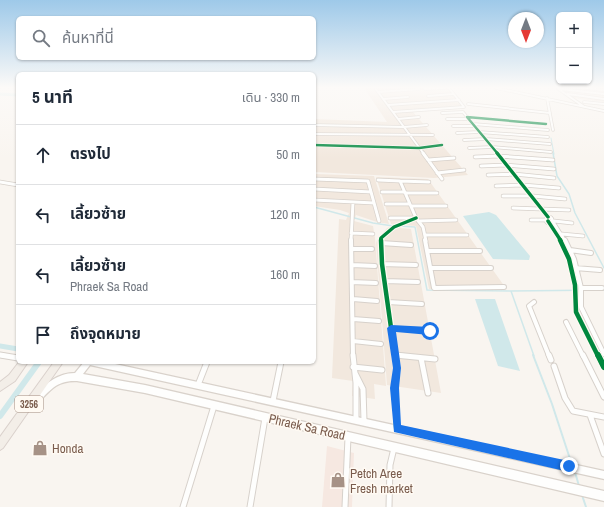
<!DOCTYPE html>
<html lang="th">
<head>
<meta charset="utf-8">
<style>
	:root { --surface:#fff; --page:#f2f2f3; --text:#1f2937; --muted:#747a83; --line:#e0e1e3 }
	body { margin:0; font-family:"Archivo Narrow","Noto Sans Thai",sans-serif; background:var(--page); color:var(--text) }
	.controls { position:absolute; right:12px; top:12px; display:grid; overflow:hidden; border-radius:6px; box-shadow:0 1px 3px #0004 }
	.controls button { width:36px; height:36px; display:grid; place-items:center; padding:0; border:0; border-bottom:1px solid var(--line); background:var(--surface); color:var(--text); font:20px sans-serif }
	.compass { position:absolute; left:508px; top:12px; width:36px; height:36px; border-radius:50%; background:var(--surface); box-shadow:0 1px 3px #0004; rotate:180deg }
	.stop { position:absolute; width:12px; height:12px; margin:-9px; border:3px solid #1a73e8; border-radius:50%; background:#fff }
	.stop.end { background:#1a73e8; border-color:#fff; box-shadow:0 1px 4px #0008 }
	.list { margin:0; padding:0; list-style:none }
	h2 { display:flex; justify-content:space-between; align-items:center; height:52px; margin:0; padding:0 16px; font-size:17px }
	h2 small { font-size:13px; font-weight:400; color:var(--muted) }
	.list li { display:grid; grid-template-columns:26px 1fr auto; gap:12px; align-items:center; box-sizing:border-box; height:60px; padding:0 16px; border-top:1px solid var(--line) }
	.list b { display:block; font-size:15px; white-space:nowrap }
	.list p { margin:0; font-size:13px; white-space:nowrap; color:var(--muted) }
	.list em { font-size:13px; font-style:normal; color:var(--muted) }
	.icon { flex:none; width:22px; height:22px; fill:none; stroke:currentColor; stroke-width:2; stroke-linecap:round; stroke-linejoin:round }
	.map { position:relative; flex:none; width:604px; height:507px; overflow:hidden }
	.search { position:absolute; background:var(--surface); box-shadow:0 1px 3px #0004; left:16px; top:16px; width:300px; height:44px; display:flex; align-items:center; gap:10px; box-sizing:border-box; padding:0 14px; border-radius:6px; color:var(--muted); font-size:15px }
	.panel { position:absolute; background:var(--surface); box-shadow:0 1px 3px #0004; left:16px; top:72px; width:300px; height:292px; border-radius:6px }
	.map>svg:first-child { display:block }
	.residential { fill:#f2e8de }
	.commercial { fill:#f6e8e1 }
	.water { fill:#d0e8ea }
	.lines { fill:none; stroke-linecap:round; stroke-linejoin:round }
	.stream-far2 { stroke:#d0e8ea; stroke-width:1 }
	.stream-far1 { stroke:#d0e8ea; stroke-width:1.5 }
	.stream { stroke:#d0e8ea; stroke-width:2 }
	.canal-far2 { stroke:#d0e8ea; stroke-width:3 }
	.canal-far1 { stroke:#d0e8ea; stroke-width:5 }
	.canal { stroke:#d0e8ea; stroke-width:6 }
	.minor-far3-casing { stroke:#d7d1cb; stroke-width:3.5 }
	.minor-far2-casing { stroke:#d7d1cb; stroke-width:4.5 }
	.minor-far1-casing { stroke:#d7d1cb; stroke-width:6 }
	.minor-casing { stroke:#d7d1cb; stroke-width:7 }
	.secondary-casing { stroke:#d9d2cb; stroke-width:2.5 }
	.primary-casing { stroke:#dad1cc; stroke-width:2 }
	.minor-far3 { stroke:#fefefd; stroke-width:2 }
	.minor-far2 { stroke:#fefefd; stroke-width:3 }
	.minor-far1 { stroke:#fefefd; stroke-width:4 }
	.minor { stroke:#fefefd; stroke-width:5 }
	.secondary { fill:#fefefd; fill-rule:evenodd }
	.primary { fill:#f3eee8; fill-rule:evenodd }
	.cycleway-far3-casing { stroke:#fffaf3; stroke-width:4 }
	.cycleway-far2-casing { stroke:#fffaf3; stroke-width:5.5 }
	.cycleway-far1-casing { stroke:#fffaf3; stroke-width:7 }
	.cycleway-casing { stroke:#fffaf3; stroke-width:8 }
	.cycleway-far3 { stroke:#00873e; stroke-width:2.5 }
	.cycleway-far2 { stroke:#00873e; stroke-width:3.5 }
	.cycleway-far1 { stroke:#00873e; stroke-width:4.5 }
	.cycleway { stroke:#00873e; stroke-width:6 }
	.route { fill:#1a73e8 }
	.labels { text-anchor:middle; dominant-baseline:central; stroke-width:3; stroke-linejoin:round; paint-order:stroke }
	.shield { fill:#fffaf3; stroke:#a28b7f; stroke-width:1 }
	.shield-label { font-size:10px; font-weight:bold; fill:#7a5c4d }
	.near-street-label { font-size:13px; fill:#7a5c4d; stroke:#fffaf3 }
	.near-poi-label { font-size:13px; fill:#7a5c4d; stroke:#fffaf3; text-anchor:start }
</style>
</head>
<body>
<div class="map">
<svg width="604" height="507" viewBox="0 0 604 507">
	<rect width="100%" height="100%" fill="#f9f5f0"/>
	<path class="residential" d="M 364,88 L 448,88 L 465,107 L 413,112 L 468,175 L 434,178 L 314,172 L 314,119 L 387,122 Z
		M 558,88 L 604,88 L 604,102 L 573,98 Z
		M 314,174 L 374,176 L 389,224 L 377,222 L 356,215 L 354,221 L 373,226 L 375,238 L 386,386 L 374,384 L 375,399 L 352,396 L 353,381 L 332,378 L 339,219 L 346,220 L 349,213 L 340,210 L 314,206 Z
		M 376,177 L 428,179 L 505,287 L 429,289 L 416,226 L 405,225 L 400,228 L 411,229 L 441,393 L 387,385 L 376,243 L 377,240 L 387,228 L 394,225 L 391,224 Z"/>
	<path class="commercial" d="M 327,446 L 354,453 L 352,507 L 322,507 Z"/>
	<path class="water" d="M 489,212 L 496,215 L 530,256 L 529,260 L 493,259 L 463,216 Z
		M 475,299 L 495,299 L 520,371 L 498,366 Z"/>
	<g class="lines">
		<path class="stream-far2" d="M 551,138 L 554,154"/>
		<path class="stream-far1" d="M 553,153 L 557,176 L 569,194 L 575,213 L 604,268
			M 314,207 L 373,223 L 393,226
			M 399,226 L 415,227 L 427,290 L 511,291 L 534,356
			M 511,291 L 604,290"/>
		<path class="stream" d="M 533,355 L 552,404 L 572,465
			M 575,472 L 579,486
			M 582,495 L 586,507"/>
		<path class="canal-far2" d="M 0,94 L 18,95"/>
		<path class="canal-far1" d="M 0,346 L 18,349"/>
		<path class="canal" d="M 0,416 L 39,362"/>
		<g class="minor-far3-casing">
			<path id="minor-far3" d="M 375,88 L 424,154
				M 496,88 L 604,111
				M 557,88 L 583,106
				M 586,88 L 604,90
				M 425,89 L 444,88
				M 560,89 L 604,94
				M 378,92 L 419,89
				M 568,94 L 604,99
				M 428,96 L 453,94
				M 547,98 L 553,130
				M 383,99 L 408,97
				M 584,102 L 604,104
				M 468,104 L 550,113
				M 388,105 L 459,100
				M 393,112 L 464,107 L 449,88
				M 442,113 L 463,112 L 467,117
				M 398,119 L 419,117
				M 447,119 L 468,119
				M 473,124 L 548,130
				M 314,125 L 404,127 L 427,125
				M 453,126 L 474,126
				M 457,133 L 479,132 L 548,137
				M 314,134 L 433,135
				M 464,140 L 486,139 L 550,144
				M 314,145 L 419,148 L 442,145
				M 469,148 L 492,147 L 551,152
				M 498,154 L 467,117 L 546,124"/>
		</g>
		<g class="minor-far2-casing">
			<path id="minor-far2" d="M 423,153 L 442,179
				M 497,153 L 548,217
				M 475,157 L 499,156 L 553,160
				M 428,160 L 454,158
				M 481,166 L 506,165 L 554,169
				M 437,173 L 464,170
				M 488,175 L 514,174 L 554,178
				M 314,179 L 368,181 L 379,221
				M 378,180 L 400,181
				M 0,182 L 18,185
				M 496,186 L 523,185 L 559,188
				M 314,189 L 371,192
				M 382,192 L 405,192
				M 405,193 L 437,193
				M 503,196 L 533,196 L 565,199
				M 314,200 L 374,203
				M 386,204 L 410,204
				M 411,206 L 446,206
				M 513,208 L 569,210
				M546 220a3 3 0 1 1 6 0a3 3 0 1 1-6 0Z
				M 390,218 L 413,218
				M 531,220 L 546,220
				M 418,221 L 456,220
				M 548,221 L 561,241
				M 554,221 L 572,223
				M 553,222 L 565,241
				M 351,233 L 373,234
				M 562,234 L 583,236
				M 425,235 L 467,235
				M 351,241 L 353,202
				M 381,241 L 381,238 L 394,227 L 416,218
				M 426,241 L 423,227 L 416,218 L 400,181 L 429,182"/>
		</g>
		<g class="minor-far1-casing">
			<path id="minor-far1" d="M 351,240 L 353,356
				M 381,240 L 382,264 L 395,356
				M 425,240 L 434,288 L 504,287
				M 560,240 L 569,259 L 575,285 L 576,312 L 598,356
				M 565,240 L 574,259 L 581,288 L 581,307 L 604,354
				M 381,243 L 411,245
				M 352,249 L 372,249
				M 570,250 L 591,253
				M 428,251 L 480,251
				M 382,264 L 416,265
				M 352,265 L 375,266
				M 431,268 L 491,268
				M 575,268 L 600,270
				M 385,281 L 418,282
				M 352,282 L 376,283
				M 581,288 L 602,288
				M 353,299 L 377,301
				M 388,302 L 422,304
				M 534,302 L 529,306 L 549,356
				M 353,319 L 379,321
				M 566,322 L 583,356
				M 391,328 L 430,331
				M 353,341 L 381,344
				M 0,355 L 6,356
				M 395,355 L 405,356"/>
		</g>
		<g class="minor-casing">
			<path id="minor" d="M 0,355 L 18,358
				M 353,355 L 356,383 L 356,419
				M 395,355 L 435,359
				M 395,355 L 397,368 L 395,388 L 397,429
				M 549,355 L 551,360
				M 583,355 L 604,397
				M 598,355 L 604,367
				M 421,358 L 428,393
				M 554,366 L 565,398 L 573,411 L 604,417
				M 353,367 L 382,370
				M 355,373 L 363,389 L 364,421
				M 198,385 L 207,362
				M 273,401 L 281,362
				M 590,415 L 604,454
				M 183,507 L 214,406
				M 250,507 L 265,418
				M 345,507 L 348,437
				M 389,507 L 390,465 L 394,448"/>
		</g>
		<g class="secondary-casing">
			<path id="secondary" d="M 84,362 L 106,362 L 604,471 L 604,479 L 90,365 L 83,374 L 145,385 L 604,491 L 604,501 L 145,393 L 77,381 C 57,380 50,390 37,404 L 34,405 L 31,404 L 30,401 L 31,398 C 44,386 56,373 75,373 Z"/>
		</g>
		<g class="primary-casing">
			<path id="primary" d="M 19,362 L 28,362 L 15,381 L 0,391 L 0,382 L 9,375 Z
				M 54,362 L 63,362 L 3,448 L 0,450 L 0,437 Z"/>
		</g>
		<use href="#minor-far3" class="minor-far3"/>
		<use href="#minor-far2" class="minor-far2"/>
		<use href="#minor-far1" class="minor-far1"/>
		<use href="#minor" class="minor"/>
		<use href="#secondary" class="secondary"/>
		<use href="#primary" class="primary"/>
		<g class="cycleway-far3-casing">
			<path id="cycleway-far3" d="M 314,145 L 419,148 L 442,145
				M 498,154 L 467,117 L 546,124"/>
		</g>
		<g class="cycleway-far2-casing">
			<path id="cycleway-far2" d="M 497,153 L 548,217
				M 548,221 L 561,241
				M 381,241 L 381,238 L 394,227 L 416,218"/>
		</g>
		<g class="cycleway-far1-casing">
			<path id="cycleway-far1" d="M 381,240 L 382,264 L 395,356
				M 560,240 L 569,259 L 575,285 L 576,312 L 598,356"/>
		</g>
		<g class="cycleway-casing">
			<path id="cycleway" d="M 395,355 L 397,368 L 395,388 L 397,429
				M 598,355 L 604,367"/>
		</g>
		<use href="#cycleway-far3" class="cycleway-far3"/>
		<use href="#cycleway-far2" class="cycleway-far2"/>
		<use href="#cycleway-far1" class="cycleway-far1"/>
		<use href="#cycleway" class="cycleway"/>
	</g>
	<linearGradient id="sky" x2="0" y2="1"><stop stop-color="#9ec9e9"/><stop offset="0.55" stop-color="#fcfaf8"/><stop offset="1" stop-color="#fcfaf8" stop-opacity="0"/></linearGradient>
	<rect width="604" height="159" fill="url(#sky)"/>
	<path class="route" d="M 391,325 L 430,327 L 434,331 L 430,335 L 396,332 L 401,368 L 399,388 L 401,425 L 569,461 L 572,463 L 574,466 L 572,470 L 569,472 L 394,432 L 390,388 L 393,368 L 387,328 Z"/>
	<defs>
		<g id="shop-bare" transform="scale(1.2)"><path d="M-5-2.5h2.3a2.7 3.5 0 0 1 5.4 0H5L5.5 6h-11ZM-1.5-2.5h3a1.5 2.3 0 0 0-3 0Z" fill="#a69286" stroke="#fffaf3" stroke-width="2.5" paint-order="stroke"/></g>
	</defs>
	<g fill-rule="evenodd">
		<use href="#shop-bare" x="40" y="448"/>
		<use href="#shop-bare" x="338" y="480"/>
	</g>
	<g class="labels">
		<rect class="shield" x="15" y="396" width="28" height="16" rx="3"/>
		<g class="shield-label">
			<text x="29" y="404">3256</text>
		</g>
		<g class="near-street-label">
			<text transform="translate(307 427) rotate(13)">Phraek Sa Road</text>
		</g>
		<g class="near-poi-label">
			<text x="52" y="448">Honda</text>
			<text x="350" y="473">Petch Aree<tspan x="350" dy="15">Fresh market</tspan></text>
		</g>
	</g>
</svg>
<div class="controls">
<button>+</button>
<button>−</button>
</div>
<svg class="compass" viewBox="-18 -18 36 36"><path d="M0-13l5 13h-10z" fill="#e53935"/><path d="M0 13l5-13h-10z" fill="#747a83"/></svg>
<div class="stop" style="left:430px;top:331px"></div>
<div class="stop end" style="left:569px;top:466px"></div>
<div class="search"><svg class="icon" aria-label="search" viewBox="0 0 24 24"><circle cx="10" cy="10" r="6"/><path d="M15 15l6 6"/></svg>ค้นหาที่นี่</div>
<section class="panel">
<h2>5 นาที<small>เดิน · 330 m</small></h2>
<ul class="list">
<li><svg class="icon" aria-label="ahead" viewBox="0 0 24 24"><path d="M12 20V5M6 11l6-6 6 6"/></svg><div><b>ตรงไป</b></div><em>50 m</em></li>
<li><svg class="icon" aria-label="left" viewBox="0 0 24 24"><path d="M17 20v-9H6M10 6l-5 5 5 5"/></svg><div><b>เลี้ยวซ้าย</b></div><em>120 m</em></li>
<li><svg class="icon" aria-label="left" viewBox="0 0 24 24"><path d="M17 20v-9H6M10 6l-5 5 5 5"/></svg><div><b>เลี้ยวซ้าย</b><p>Phraek Sa Road</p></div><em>160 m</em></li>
<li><svg class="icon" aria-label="arrive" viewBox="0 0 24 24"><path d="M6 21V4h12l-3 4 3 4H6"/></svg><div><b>ถึงจุดหมาย</b></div></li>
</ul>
</section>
</div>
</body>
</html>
